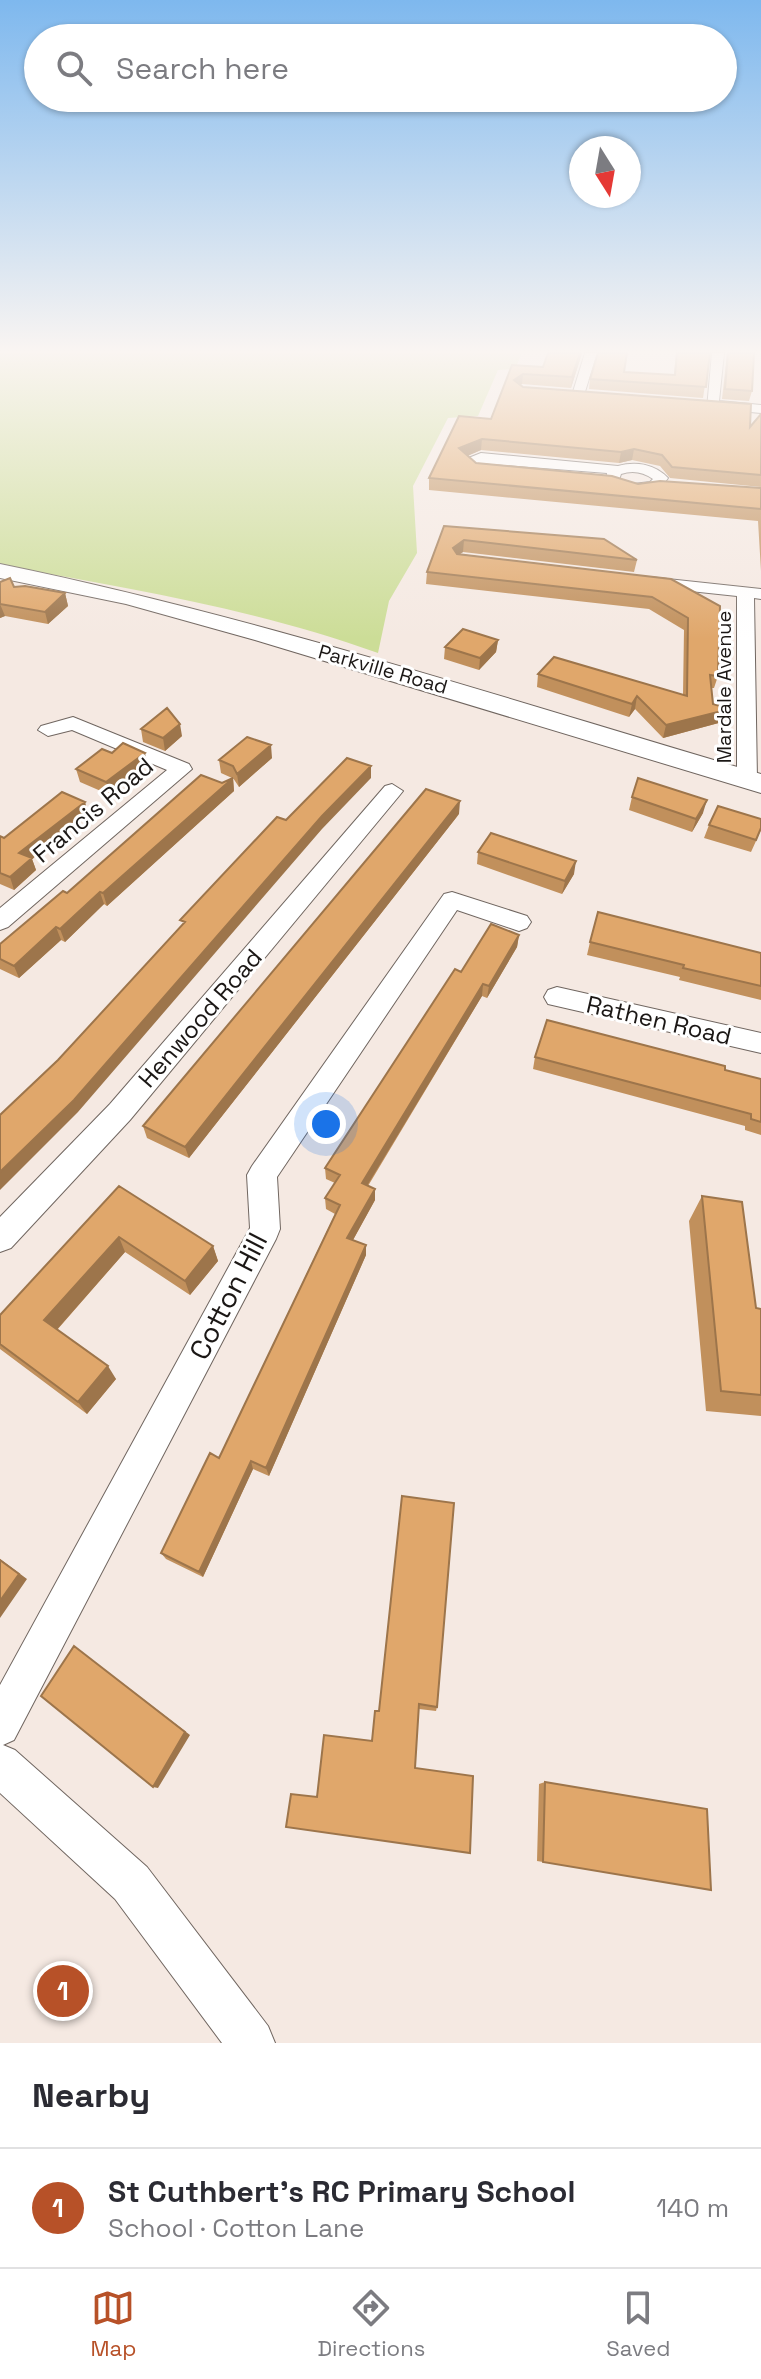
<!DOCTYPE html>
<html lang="en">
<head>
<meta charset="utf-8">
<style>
	:root { --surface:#fff; --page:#f2f2f3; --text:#2b2b33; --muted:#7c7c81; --line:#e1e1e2; --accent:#b75128 }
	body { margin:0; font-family:"Space Grotesk",sans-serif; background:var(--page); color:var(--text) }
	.compass { position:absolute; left:569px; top:136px; width:72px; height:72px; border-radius:50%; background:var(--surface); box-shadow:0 2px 6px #0004; rotate:169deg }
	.you { position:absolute; left:326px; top:1124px; width:28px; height:28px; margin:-20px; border:6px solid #fff; border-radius:50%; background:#1a73e8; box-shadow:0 0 0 12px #1a73e833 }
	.badge { display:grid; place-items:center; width:52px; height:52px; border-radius:50%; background:var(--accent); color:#fff; font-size:26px; font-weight:700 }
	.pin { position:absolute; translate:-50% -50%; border:4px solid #fff; box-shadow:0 2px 8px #0006 }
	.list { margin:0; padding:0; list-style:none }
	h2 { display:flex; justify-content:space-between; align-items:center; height:104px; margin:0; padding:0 32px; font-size:34px }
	h2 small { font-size:26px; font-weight:400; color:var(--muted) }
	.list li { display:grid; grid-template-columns:52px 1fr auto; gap:24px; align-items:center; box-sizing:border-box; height:120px; padding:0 32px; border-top:2px solid var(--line) }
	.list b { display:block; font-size:30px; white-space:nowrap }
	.list p { margin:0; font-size:26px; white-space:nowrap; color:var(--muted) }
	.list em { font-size:26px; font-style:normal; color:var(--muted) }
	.icon { flex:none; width:44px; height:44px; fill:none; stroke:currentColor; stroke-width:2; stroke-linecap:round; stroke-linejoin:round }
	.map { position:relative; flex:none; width:761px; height:2043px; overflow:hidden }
	.search { position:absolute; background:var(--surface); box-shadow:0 2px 6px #0004; left:24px; right:24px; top:24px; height:88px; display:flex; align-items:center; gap:20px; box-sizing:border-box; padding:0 28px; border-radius:44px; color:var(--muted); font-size:30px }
	.sheet { height:224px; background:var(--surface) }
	nav { display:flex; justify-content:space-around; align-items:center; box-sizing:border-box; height:112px; border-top:2px solid var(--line); background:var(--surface); font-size:22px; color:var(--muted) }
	nav a { display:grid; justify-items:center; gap:4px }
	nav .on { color:var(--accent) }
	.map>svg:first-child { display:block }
	.green { fill:#ccdd97 }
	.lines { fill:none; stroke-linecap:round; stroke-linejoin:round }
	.street-casing { stroke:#706660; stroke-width:2 }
	.secondary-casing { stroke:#706660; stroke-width:2 }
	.street { fill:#fff; fill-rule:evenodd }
	.secondary { fill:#fff; fill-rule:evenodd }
	.wall { fill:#c1905c }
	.shaded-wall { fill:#9d754b }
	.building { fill:#e0a76b; stroke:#9d754b; stroke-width:2 }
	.labels { text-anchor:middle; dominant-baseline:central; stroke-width:6; stroke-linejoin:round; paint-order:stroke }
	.far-street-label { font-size:20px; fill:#1b1715; stroke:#fff }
	.street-label { font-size:24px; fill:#1b1715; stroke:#fff }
	.near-street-label { font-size:28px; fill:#1b1715; stroke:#fff }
</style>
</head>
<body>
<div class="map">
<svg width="761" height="2043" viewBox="0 0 761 2043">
	<rect width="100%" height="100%" fill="#f5e9e2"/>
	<path class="green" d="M 0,353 L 522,353 L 515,369 L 498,370 L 478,416 L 448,418 L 413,486 L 417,553 L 389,601 L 378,653 C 256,609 127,588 0,565 Z"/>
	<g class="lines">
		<g class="street-casing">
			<path id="street" d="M 585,353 L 597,353 L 584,395 L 578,399 L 572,395 Z
				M 712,353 L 724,353 L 719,401 L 761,405 L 761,413 L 707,408 Z
				M 481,453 L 618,466 C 636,461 655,464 668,478 L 660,489 L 625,491 L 625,485 L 650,482 L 653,479 C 643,472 633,470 621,474 L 618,483 L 613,484 L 606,480 L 607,473 L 478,463 L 499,466 L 501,469 L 494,473 L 467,469 L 461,461 Z
				M 649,577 L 761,589 L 761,599 L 754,598 L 757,780 L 754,785 L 740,785 L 737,780 L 737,596 L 643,586 L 641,582 L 643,578 Z
				M 73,717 L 189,764 L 192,769 L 8,927 L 0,930 L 0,908 L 167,770 L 72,730 L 48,736 L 38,730 L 41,726 Z
				M 392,784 L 403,791 L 399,796 L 130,1120 L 11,1248 L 0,1252 L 0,1217 L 110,1104 L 385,786 Z
				M 452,892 L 527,916 L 531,922 L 527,928 L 519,931 L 457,910 L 277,1177 L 280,1229 L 276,1239 L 14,1740 L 3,1745 L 15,1750 L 147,1867 L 268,2026 L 275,2043 L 222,2043 L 115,1899 L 0,1793 L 0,1685 L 250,1228 L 247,1175 L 252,1166 L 444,894 Z
				M 557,987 L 761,1033 L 761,1053 L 548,1004 L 544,997 L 548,990 Z"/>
		</g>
		<g class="secondary-casing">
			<path id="secondary" d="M 0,564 C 258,617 509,700 761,774 L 761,793 L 255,640 L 126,604 L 0,578 Z"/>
		</g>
		<use href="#street" class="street"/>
		<use href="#secondary" class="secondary"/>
	</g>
	<path class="wall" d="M 548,353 L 582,353 L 571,388 L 522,384 L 520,385 L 523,387 L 750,427 L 761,414 L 761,487 L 670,478 L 660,466 L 632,460 L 619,463 L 481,450 L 467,456 L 476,463 L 638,484 L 761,488 L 761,571 L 758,521 L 429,490 L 429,478 L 491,419 L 512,365 L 543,367 Z
		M 676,353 L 710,353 L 703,398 L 589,389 L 590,379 L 624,372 L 674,375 Z
		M 727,353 L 754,353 L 752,391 L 749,401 L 722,399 Z
		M 444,526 L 637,560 L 634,572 L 463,552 L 460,554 L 671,579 L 718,676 L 714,688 L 711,688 L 713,704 L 730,709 L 726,721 L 663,738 L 635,709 L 629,717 L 537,687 L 538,674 L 683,695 L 684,630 L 649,609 L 426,584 L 427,572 Z
		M 0,582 L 14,587 L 65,593 L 68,606 L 48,624 L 5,616 L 0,618 Z
		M 498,640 L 496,652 L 479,670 L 444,659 L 445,647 Z
		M 141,729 L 182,736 L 165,751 L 143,742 Z
		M 272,758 L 239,787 L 233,778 L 234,791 L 107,906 L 104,904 L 65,942 L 61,940 L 19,978 L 0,969 L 0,944 L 67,893 L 222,783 L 232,778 L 221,773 L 219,760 Z
		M 148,765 L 110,795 L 80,782 L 76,769 Z
		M 632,797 L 703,813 L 692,832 L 629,810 Z
		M 85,802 L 88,815 L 32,859 L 36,870 L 14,890 L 0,884 L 0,836 L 4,838 Z
		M 459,814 L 189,1158 L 147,1138 L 143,1126 Z
		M 761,819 L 761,830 L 751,852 L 704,838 L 709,825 Z
		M 478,852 L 574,874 L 562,894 L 477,864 Z
		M 519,935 L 517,947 L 487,998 L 482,996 L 368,1186 L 375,1189 L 375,1200 L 353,1240 L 366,1255 L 269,1476 L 253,1469 L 203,1577 L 166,1559 L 161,1553 L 219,1458 L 335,1214 L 326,1209 L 325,1198 L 335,1183 L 326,1179 L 325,1168 L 461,972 Z
		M 590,942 L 761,953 L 761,1000 L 679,980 L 680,977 L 587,955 Z
		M 535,1057 L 725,1070 L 761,1079 L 761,1135 L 745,1130 L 745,1126 L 533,1069 Z
		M 119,1186 L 213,1246 L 218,1261 L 190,1295 L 125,1252 L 57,1330 L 116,1379 L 87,1414 L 0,1349 L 0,1315 Z
		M 702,1196 L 756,1308 L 761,1309 L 761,1416 L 706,1411 L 689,1221 Z
		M 402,1496 L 437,1707 L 436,1711 L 419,1709 L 415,1768 L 470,1853 L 317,1797 L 372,1741 L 379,1711 Z
		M 545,1782 L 711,1890 L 537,1861 L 539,1784 Z"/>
	<path class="shaded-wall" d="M 580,353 L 582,353 L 571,388 L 572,377 Z
		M 523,374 L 522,384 L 513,390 L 514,380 Z
		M 482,439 L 481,450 L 458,460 L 459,448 Z
		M 634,449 L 632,460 L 619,463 L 621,452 Z
		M 464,540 L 463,552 L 452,559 L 453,548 Z
		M 65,593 L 68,606 L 48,624 L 45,612 Z
		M 0,604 L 5,616 L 0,618 Z
		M 498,640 L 496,652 L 479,670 L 480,658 Z
		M 637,696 L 635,709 L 629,717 L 632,704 Z
		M 730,709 L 726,721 L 663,738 L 666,725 Z
		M 180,724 L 182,736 L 165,751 L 163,738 Z
		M 271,745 L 272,758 L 239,787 L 237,774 Z
		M 145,753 L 148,765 L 110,795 L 106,782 Z
		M 371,766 L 371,778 L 322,829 L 78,1112 L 0,1190 L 0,1172 L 322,816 Z
		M 233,778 L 234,791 L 107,906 L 103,893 Z
		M 707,800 L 703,813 L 692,832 L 696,819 Z
		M 460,801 L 459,814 L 189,1158 L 185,1147 Z
		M 85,802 L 88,815 L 32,859 L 36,870 L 14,890 L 10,877 L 19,853 Z
		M 576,861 L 574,874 L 562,894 L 565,881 Z
		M 100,892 L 104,904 L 65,942 L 60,929 Z
		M 56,927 L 61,940 L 19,978 L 14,966 Z
		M 519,935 L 517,947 L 487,998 L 489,986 Z
		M 483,984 L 482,996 L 362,1194 L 362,1183 Z
		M 375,1189 L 375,1200 L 348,1249 L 347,1238 Z
		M 119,1237 L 125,1252 L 53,1334 L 44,1320 Z
		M 366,1245 L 366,1255 L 269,1476 L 266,1468 Z
		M 213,1246 L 218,1261 L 190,1295 L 185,1281 Z
		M 108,1366 L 116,1379 L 87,1414 L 78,1402 Z
		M 251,1461 L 253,1469 L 203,1577 L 199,1572 Z
		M 0,1559 L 27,1579 L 0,1618 Z
		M 74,1646 L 190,1735 L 158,1788 L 153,1787 Z"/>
	<path class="building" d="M 548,353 L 580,353 L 572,377 L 523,374 L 514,380 L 523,387 L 751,404 L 750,427 L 761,414 L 761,475 L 672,467 L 662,455 L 634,449 L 621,452 L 482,439 L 459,448 L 476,463 L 612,476 L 638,484 L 660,481 L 761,488 L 761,509 L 429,478 L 459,416 L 491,419 L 512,365 L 543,367 Z
		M 598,353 L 627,353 L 624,372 L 675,375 L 677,353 L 710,353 L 706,387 L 590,379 Z
		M 728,353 L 754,353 L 752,391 L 725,389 Z
		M 444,526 L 604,539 L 637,560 L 464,540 L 453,548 L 457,554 L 671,579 L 720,606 L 718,676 L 710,675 L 713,704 L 730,709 L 666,725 L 637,696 L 632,704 L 538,674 L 554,657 L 687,696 L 688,618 L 652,597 L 427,572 Z
		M 10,578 L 14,587 L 25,586 L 65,593 L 45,612 L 0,604 L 0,582 Z
		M 463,629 L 498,640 L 480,658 L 445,647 Z
		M 167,708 L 180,724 L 163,738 L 141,729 Z
		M 247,737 L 271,745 L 237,774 L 233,766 L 219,760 Z
		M 123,743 L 145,753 L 106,782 L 76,769 L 102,749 L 112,753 Z
		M 347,758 L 371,766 L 322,816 L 74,1100 L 0,1172 L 0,1115 L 58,1060 L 185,922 L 180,920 L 277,817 L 286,820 Z
		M 201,775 L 222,783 L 233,778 L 103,893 L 100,892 L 60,929 L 56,927 L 14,966 L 0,959 L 0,944 L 63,891 L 67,893 Z
		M 638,778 L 707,800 L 696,819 L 632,797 Z
		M 426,789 L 460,801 L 185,1147 L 143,1126 Z
		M 62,792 L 85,802 L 19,853 L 32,858 L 10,877 L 0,873 L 0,836 L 4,838 Z
		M 718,806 L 761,819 L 761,828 L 756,840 L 709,825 Z
		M 491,833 L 576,861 L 565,881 L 478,852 Z
		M 598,912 L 761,953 L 761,986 L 683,968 L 684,965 L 590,942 Z
		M 491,924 L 519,935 L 489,986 L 483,984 L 362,1183 L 375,1189 L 347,1238 L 366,1245 L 266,1468 L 251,1461 L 199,1572 L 161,1553 L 210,1453 L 219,1458 L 340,1205 L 325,1198 L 340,1175 L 325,1168 L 455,969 L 461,972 Z
		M 547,1020 L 725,1066 L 725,1070 L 761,1079 L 761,1122 L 751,1119 L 751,1114 L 535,1057 Z
		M 119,1186 L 213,1246 L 185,1281 L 119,1237 L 44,1320 L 108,1366 L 78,1402 L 0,1344 L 0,1315 Z
		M 702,1196 L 742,1202 L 756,1308 L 761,1309 L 761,1395 L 721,1391 Z
		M 402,1496 L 454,1503 L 437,1707 L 419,1704 L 415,1768 L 473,1776 L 470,1853 L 286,1827 L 291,1794 L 317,1797 L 324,1735 L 372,1741 L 375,1711 L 379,1711 Z
		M 0,1560 L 19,1574 L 0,1601 Z
		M 74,1646 L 185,1732 L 153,1787 L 41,1696 Z
		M 545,1782 L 707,1809 L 711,1890 L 543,1862 Z"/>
	<linearGradient id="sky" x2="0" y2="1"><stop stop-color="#7eb8ee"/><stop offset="0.55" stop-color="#faf5f2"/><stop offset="1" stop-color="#faf5f2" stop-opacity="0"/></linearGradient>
	<rect width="761" height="639" fill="url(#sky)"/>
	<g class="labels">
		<g class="far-street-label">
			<text transform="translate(383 669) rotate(16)">Parkville Road</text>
			<text transform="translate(724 687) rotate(-90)">Mardale Avenue</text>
		</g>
		<g class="street-label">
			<text transform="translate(93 810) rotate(-40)">Francis Road</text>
			<text transform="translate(200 1018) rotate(-49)">Henwood Road</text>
			<text transform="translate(659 1020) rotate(13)">Rathen Road</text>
		</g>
		<g class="near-street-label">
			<text transform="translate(228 1296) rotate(-63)">Cotton Hill</text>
		</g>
	</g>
</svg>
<svg class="compass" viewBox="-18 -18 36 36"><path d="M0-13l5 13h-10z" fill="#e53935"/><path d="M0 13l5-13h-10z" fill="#7c7c81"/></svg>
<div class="you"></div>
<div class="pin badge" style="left:63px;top:1991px">1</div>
<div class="search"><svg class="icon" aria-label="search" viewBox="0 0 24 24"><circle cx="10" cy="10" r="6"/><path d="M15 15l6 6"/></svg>Search here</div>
</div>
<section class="sheet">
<h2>Nearby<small></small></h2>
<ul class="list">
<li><span class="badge">1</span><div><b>St Cuthbert's RC Primary School</b><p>School · Cotton Lane</p></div><em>140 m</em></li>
</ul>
</section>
<nav>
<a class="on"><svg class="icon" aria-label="map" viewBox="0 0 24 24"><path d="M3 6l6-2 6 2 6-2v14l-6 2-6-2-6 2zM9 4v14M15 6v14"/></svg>Map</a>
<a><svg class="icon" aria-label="directions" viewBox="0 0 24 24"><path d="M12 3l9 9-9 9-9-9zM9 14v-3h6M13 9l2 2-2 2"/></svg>Directions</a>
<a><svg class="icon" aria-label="saved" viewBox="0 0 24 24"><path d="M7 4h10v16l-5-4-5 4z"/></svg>Saved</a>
</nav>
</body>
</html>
